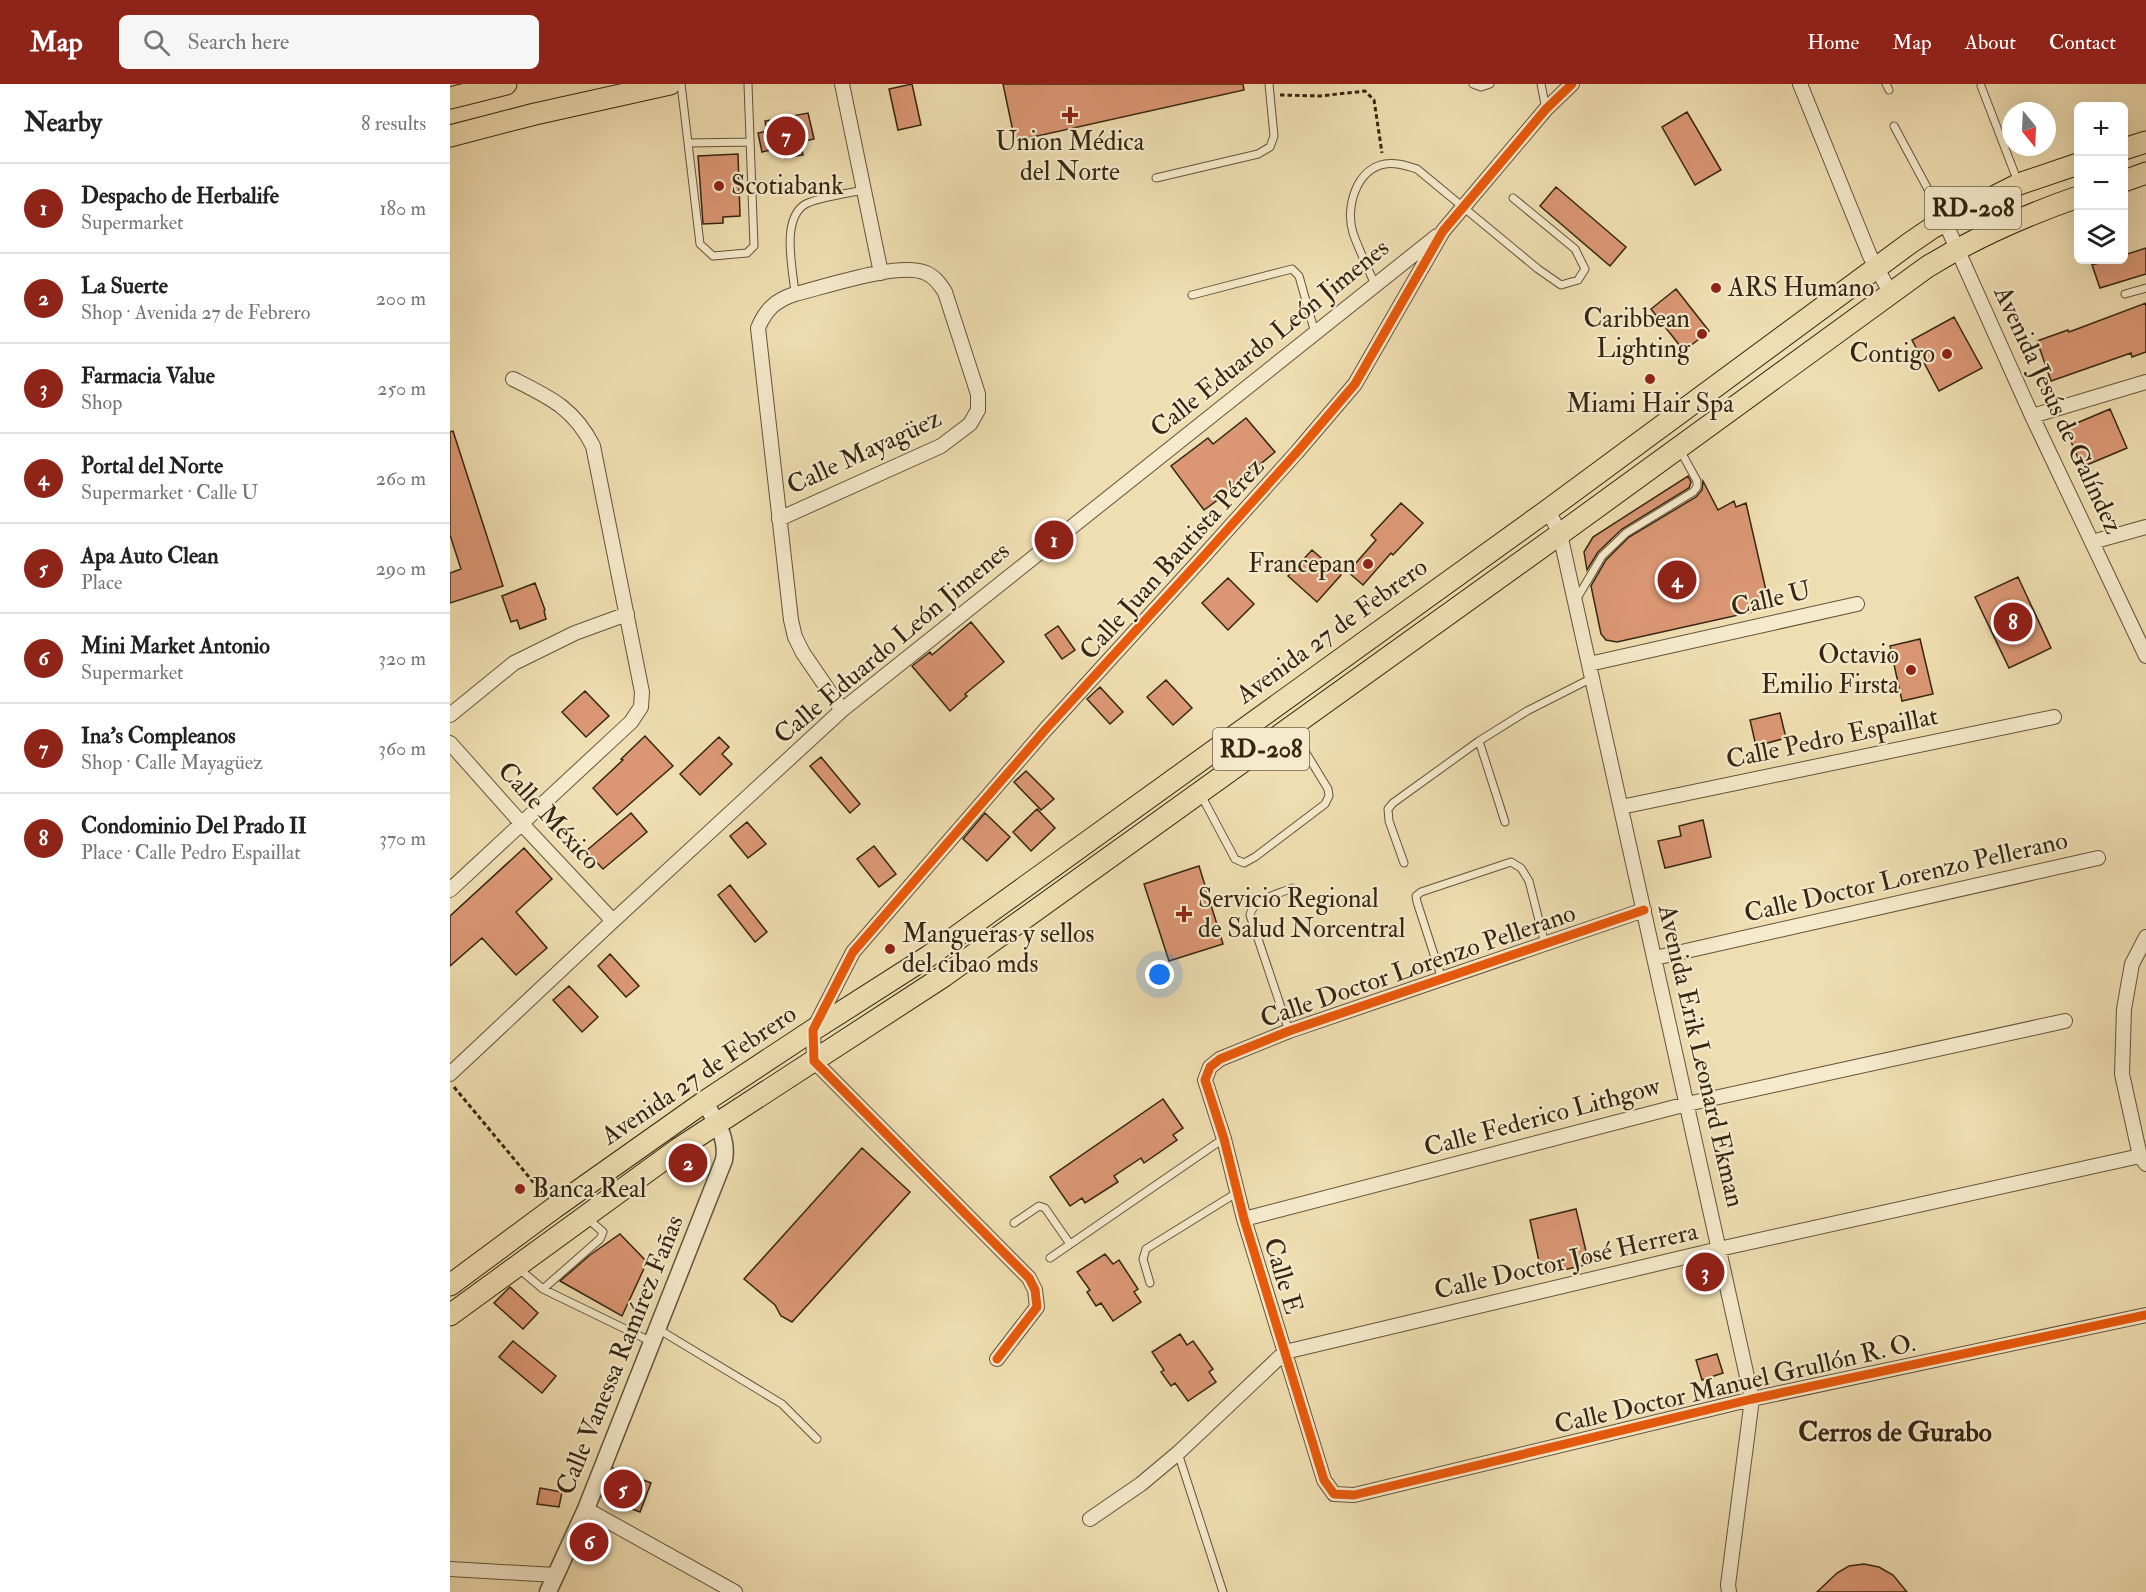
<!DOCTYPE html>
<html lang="en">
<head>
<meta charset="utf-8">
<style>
	:root { --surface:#fff; --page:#f6f6f6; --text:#222; --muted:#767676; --line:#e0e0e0; --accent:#8f2418 }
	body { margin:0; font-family:"IM FELL Double Pica",serif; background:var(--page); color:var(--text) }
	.controls { position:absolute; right:18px; top:18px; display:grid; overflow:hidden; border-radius:9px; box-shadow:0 6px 24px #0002 }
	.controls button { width:54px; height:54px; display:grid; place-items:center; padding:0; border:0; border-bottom:2px solid var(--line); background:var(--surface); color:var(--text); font:30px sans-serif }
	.compass { position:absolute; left:1552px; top:18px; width:54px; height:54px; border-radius:50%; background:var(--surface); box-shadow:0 6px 24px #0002; rotate:162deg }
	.you { position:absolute; left:710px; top:891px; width:21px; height:21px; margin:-15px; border:4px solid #fff; border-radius:50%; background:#1a73e8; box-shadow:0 0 0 9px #1a73e833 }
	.badge { display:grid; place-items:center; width:39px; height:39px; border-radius:50%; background:var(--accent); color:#fff; font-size:20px; font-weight:700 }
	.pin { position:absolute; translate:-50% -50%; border:3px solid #fff; box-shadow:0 2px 6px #0006 }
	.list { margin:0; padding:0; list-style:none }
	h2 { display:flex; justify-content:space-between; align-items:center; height:78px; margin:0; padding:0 24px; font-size:26px }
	h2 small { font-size:20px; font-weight:400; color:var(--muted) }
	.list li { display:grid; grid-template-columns:39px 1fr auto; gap:18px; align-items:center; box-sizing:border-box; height:90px; padding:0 24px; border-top:2px solid var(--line) }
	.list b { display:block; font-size:22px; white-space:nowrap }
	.list p { margin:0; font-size:20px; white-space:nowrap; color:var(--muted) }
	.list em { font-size:20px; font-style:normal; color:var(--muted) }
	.icon { flex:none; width:33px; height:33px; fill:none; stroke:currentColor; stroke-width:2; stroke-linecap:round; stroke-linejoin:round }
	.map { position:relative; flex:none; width:1696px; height:1508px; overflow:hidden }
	header { display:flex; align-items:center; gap:36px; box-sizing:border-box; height:84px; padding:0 30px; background:var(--accent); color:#fff }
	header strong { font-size:28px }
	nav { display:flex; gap:33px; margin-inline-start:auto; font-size:21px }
	.search { width:420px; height:54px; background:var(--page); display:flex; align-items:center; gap:15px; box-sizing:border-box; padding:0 21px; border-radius:9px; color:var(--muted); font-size:22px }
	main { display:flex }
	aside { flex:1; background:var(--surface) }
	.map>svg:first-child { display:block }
	.building { fill:#db9774; stroke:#352512; stroke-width:1.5 }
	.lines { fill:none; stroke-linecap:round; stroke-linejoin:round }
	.service-casing { stroke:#64533a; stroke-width:9 }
	.minor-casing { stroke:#64533a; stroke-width:16 }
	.tertiary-casing { stroke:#64533a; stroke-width:19 }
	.primary-casing { stroke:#352512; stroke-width:23 }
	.path { stroke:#352512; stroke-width:3; stroke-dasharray:4.5 3; stroke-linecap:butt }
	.service { stroke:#f5eacc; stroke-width:7 }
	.minor { stroke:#f5eacc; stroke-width:14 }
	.tertiary { stroke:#f5eacc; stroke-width:16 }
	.primary { stroke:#efdeb1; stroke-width:21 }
	.cycleway-casing { stroke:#f5eacc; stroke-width:13 }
	.cycleway { stroke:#e8590c; stroke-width:9 }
	.poi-dot { fill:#8f2418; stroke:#f5eacc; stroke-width:2 }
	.labels { text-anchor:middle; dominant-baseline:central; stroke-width:4.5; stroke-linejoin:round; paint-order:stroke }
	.shield { fill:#f5eacc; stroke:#6f604a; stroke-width:1.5 }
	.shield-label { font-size:24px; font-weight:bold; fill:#352512 }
	.poi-label { font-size:26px; fill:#352512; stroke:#f5eacc; text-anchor:start }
	.street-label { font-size:26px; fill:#352512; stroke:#f5eacc }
	.neighbourhood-label { font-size:27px; font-weight:bold; fill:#352512; stroke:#f5eacc }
</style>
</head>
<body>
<header>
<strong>Map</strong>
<div class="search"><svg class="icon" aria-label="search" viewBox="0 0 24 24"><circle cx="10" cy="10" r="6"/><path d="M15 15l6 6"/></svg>Search here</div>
<nav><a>Home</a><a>Map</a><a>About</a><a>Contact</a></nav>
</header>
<main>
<aside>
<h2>Nearby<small>8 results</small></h2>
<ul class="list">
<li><span class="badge">1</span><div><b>Despacho de Herbalife</b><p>Supermarket</p></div><em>180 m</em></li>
<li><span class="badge">2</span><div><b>La Suerte</b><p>Shop · Avenida 27 de Febrero</p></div><em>200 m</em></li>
<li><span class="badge">3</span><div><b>Farmacia Value</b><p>Shop</p></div><em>250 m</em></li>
<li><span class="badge">4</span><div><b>Portal del Norte</b><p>Supermarket · Calle U</p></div><em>260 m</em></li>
<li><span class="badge">5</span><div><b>Apa Auto Clean</b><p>Place</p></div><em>290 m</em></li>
<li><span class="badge">6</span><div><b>Mini Market Antonio</b><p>Supermarket</p></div><em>320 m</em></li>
<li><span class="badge">7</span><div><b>Ina's Compleanos</b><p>Shop · Calle Mayagüez</p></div><em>360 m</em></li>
<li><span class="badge">8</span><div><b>Condominio Del Prado II</b><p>Place · Calle Pedro Espaillat</p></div><em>370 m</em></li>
</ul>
</aside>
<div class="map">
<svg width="1696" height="1508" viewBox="0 0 1696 1508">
	<rect width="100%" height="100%" fill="#efdeb1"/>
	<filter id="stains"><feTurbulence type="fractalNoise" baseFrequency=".00333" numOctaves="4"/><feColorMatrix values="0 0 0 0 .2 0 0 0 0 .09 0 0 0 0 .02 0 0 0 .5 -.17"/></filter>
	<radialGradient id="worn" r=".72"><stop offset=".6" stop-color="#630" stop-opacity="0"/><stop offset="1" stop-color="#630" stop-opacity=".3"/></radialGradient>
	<path class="building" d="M 462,0 L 471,41 L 448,46 L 439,5 Z
		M 553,0 L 793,0 L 794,6 L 565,57 Z
		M 1237,28 L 1271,86 L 1245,101 L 1212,43 Z
		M 358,29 L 364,55 L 350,58 L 353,71 L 335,74 L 333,63 L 312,68 L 308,49 L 317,47 L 315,37 Z
		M 288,70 L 290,132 L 273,133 L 273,139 L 253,140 L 248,72 Z
		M 1106,103 L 1176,163 L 1160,182 L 1090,122 Z
		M 1696,164 L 1696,190 L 1650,204 L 1642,181 L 1659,176 L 1674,176 L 1674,171 Z
		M 1226,205 L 1259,247 L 1234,267 L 1201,225 Z
		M 1696,219 L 1696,268 L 1682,273 L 1681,269 L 1601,297 L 1587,257 L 1618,246 L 1619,248 Z
		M 1504,233 L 1532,284 L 1489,307 L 1462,256 Z
		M 1660,325 L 1677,364 L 1632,383 L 1615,344 Z
		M 796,334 L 825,368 L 791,396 L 792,398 L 754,426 L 721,382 L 758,354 L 763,360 Z
		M 3,347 L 53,502 L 0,519 L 0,489 L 11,485 L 0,451 L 0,348 Z
		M 1238,392 L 1241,398 L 1239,404 L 1172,445 L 1148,468 L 1137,486 L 1134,468 L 1143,453 Z
		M 1253,397 L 1268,426 L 1284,417 L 1286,423 L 1296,419 L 1320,524 L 1167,558 L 1156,556 L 1151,550 L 1141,502 L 1156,476 L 1179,453 L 1246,413 L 1252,406 Z
		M 951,419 L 973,439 L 943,471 L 941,469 L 913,501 L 898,488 L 926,456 L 921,451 Z
		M 862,466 L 891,491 L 867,518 L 838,492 Z
		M 1568,493 L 1601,564 L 1559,584 L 1525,513 Z
		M 778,494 L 804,520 L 778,546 L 752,519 Z
		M 85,499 L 95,526 L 94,527 L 96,535 L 70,545 L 67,536 L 61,538 L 52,512 Z
		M 521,538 L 554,578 L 515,610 L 517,612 L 500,627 L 462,582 L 480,568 L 482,571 Z
		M 608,542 L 625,566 L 612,575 L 595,551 Z
		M 1470,555 L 1483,610 L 1452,617 L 1440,562 Z
		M 716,596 L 742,624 L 723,641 L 697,613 Z
		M 650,603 L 673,628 L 660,640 L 637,615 Z
		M 135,607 L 159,632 L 136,653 L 112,628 Z
		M 1330,629 L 1336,654 L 1306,662 L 1300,636 Z
		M 195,652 L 223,682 L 167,731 L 143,704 L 173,676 L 171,675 Z
		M 269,653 L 279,663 L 272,670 L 282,680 L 250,711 L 230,690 Z
		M 371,673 L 410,720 L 400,729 L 360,682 Z
		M 576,687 L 604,715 L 591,726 L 564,698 Z
		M 587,725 L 605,744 L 581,767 L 563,748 Z
		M 181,729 L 197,748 L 153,785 L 136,767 Z
		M 535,729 L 560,753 L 537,777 L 513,755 Z
		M 1253,736 L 1261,773 L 1215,784 L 1208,757 L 1231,752 L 1229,742 Z
		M 297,738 L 316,760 L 298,774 L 280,752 Z
		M 424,762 L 446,790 L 429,803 L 407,775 Z
		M 74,764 L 102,795 L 66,828 L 97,864 L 66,891 L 32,854 L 0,882 L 0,832 Z
		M 749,782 L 773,860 L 719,877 L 694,800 Z
		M 280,801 L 317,848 L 305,858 L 268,811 Z
		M 160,870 L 189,902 L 176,913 L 148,882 Z
		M 119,902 L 148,933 L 132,948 L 103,916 Z
		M 713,1015 L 733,1044 L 723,1051 L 727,1056 L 694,1079 L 691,1074 L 664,1092 L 668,1098 L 635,1119 L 632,1114 L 620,1122 L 600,1093 Z
		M 412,1064 L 460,1108 L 342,1238 L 331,1232 L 325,1221 L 294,1195 Z
		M 250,1066 L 239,1085 L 226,1097 L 218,1088 Z
		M 1126,1125 L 1139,1180 L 1092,1191 L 1080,1136 Z
		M 170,1150 L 197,1178 L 172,1232 L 110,1197 L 140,1171 Z
		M 655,1170 L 663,1180 L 669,1176 L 688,1205 L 684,1208 L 691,1218 L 663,1237 L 651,1219 L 646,1222 L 637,1208 L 640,1206 L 627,1188 Z
		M 60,1203 L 88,1229 L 73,1245 L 44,1219 Z
		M 730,1250 L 737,1261 L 743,1257 L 763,1285 L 759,1288 L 766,1298 L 738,1317 L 725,1299 L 721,1302 L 711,1288 L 714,1286 L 702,1268 Z
		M 63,1257 L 106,1292 L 92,1309 L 49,1273 Z
		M 1267,1270 L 1273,1289 L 1252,1296 L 1246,1276 Z
		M 163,1384 L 201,1399 L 190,1428 L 152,1413 Z
		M 90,1404 L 112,1408 L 109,1423 L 87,1420 Z
		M 1414,1480 L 1429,1483 L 1443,1491 L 1457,1508 L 1367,1508 L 1387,1489 L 1399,1482 Z"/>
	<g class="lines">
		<g class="service-casing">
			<path id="service" d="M 231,0 L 250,160 L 263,172 L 297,169 L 304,162 L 298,0
				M 1023,0 L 1031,3 L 1040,0
				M 1091,0 L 1096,25
				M 1436,0 L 1439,6
				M 1531,2 L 1568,98
				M 1444,42 L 1494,135
				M 238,59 L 300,58
				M 706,94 L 808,70 L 820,63 L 824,52 L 819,0
				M 925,201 C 918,184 909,166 903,149 C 895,124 906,85 935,80 C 946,78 957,82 967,85 L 1088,185 L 1111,201 L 1128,196 L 1135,185 L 1125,165 L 1063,114
				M 345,210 C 343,185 331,137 354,121 C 364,114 400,109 414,106
				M 1675,210 L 1696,204
				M 742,211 L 842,185 L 849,192 L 865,249
				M 1126,516 L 1152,472 L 1176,449 L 1243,408 L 1247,403 L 1247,397 L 1230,366
				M 1029,657 L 1055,738
				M 751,711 L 785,775 L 794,779 L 805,773 L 875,720 L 879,712 L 878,705 L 842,646
				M 954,779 L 939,737 L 938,725 L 943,719 L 1029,657 L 1077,627 L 1142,594
				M 992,895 L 967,818 L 966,812 L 971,808 L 1061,778 L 1071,784 L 1079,797 L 1095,860
				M 839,947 L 800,831 C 803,815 829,810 842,804
				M 564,1139 L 589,1122 L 595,1124 L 620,1160
				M 600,1174 L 773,1055
				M 68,1184 L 93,1205 L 202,1258
				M 700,1199 L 693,1175 L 696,1165 L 788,1108
				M 93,1205 L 150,1155 L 153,1148 L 137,1134
				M 208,1245 L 332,1320 L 367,1355
				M 728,1369 L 773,1508"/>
		</g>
		<g class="minor-casing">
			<path id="minor" d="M 392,0 L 431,189
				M 1350,0 L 1420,172 L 1440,208
				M 1495,138 L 1582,332 L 1696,572
				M 1582,332 L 1696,298
				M 1098,426 L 1110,450 L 1302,1315 L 1278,1501 L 1279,1508
				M 329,435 L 491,362 L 520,340 L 528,326 L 528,310 L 495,208 C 490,200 485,193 476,189 C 450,177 374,203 345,210 C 326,216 316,225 308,244 L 341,536 L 345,553 L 353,569 L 392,626
				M 1642,458 L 1696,443
				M 1139,580 L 1407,520
				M 0,631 L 64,579 L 125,549 L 177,530
				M 0,659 L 72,740 L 163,837
				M 1171,723 L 1604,633
				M 0,806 L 181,638 L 191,623 L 192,608 L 143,362 C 124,324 99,313 63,295
				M 1194,826 L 839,947 L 770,975 L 760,983 L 755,996 L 774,1055 L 794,1135 L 874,1396 L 884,1410 L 904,1411 L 1302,1315 L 1696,1231
				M 1696,853 L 1682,880 L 1674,925 L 1672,990 L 1690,1072 L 1696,1080
				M 1205,874 L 1648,774
				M 0,990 L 163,837 L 392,626 L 987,152
				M 794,1135 L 1237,1020 L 1615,937
				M 547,1275 L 587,1223 L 585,1206 L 579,1194 L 364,977 L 363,946 L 403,868 L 596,645 L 752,474 L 847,368 L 905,300 L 993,147 L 1096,25 L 1122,0
				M 136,1425 L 285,1508
				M 640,1435 L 691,1400 L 728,1369 L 835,1268 L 1269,1165 L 1690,1072
				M 0,1485 L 105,1491"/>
		</g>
		<g class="tertiary-casing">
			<path id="tertiary" d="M 98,1508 L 136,1425 L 274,1076 C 278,1054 266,1036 254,1018"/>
		</g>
		<g class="primary-casing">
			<path id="primary" d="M 0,14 L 56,0
				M 0,52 L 85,30 L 220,0
				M 1674,65 L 1696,58
				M 1674,97 L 1696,89
				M 0,1201 L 104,1124 L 254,1018 L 363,946 L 479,872 L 1098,426 L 1460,159 L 1482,144 L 1569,100 L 1628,80
				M 0,1231 L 228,1065 L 494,892 L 1110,450 L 1477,183 C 1524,154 1576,131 1628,113"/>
		</g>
		<path class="path" d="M 830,11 L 870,12 L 915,7 L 924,16 L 932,69
			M 4,1003 L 94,1111"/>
		<use href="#service" class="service"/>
		<use href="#minor" class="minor"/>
		<use href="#tertiary" class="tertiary"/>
		<use href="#primary" class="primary"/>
		<g class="cycleway-casing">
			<path id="cycleway" d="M 1194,826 L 839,947 L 770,975 L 760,983 L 755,996 L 774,1055 L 794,1135 L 874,1396 L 884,1410 L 904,1411 L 1302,1315 L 1696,1231
				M 547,1275 L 587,1223 L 585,1206 L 579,1194 L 364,977 L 363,946 L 403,868 L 596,645 L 752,474 L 847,368 L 905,300 L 993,147 L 1096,25 L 1122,0"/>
		</g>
		<use href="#cycleway" class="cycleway"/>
	</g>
	<g class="poi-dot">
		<path d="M617 22h6v6h6v6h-6v6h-6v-6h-6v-6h6z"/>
		<circle cx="269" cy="102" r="6"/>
		<circle cx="1266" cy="204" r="6"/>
		<circle cx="1252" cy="250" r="6"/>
		<circle cx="1497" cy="270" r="6"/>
		<circle cx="1200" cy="295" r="6"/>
		<circle cx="918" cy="480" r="6"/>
		<circle cx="1461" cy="586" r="6"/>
		<path d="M731 821h6v6h6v6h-6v6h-6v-6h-6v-6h6z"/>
		<circle cx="440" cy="865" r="6"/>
		<circle cx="70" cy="1105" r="6"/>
	</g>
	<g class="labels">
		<g class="shield">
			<rect x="1475" y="103" width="96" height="42" rx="4.5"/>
			<rect x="763" y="644" width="96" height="42" rx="4.5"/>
		</g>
		<g class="shield-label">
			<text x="1523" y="124">RD-208</text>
			<text x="811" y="665">RD-208</text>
		</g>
		<g class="poi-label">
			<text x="620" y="58" text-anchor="middle">Union Médica<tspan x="620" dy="30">del Norte</tspan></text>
			<text x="281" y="102">Scotiabank</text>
			<text x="1278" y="204">ARS Humano</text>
			<text x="1240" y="235" text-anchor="end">Caribbean<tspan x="1240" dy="30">Lighting</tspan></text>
			<text x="1485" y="270" text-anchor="end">Contigo</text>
			<text x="1200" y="320" text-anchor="middle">Miami Hair Spa</text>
			<text x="906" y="480" text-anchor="end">Francepan</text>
			<text x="1449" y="571" text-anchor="end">Octavio<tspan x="1449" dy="30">Emilio Firsta</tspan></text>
			<text x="748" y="815">Servicio Regional<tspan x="748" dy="30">de Salud Norcentral</tspan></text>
			<text x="452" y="850">Mangueras y sellos<tspan x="452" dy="30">del cibao mds</tspan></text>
			<text x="82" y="1105">Banca Real</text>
		</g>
		<g class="street-label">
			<text transform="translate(820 254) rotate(-39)">Calle Eduardo León Jimenes</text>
			<text transform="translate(1608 326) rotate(65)">Avenida Jesús de Galíndez</text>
			<text transform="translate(414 368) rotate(-25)">Calle Mayagüez</text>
			<text transform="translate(722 475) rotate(-48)">Calle Juan Bautista Pérez</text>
			<text transform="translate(1321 515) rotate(-13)">Calle U</text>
			<text transform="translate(882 547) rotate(-36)">Avenida 27 de Febrero</text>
			<text transform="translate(442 559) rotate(-40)">Calle Eduardo León Jimenes</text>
			<text transform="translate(1382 654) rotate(-12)">Calle Pedro Espaillat</text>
			<text transform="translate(99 732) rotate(47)">Calle México</text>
			<text transform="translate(1456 793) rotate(-13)">Calle Doctor Lorenzo Pellerano</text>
			<text transform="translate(968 882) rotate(-19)">Calle Doctor Lorenzo Pellerano</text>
			<text transform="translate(1251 972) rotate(77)">Avenida Erik Leonard Ekman</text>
			<text transform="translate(249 991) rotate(-34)">Avenida 27 de Febrero</text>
			<text transform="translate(1092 1033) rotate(-15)">Calle Federico Lithgow</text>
			<text transform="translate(1116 1177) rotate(-13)">Calle Doctor José Herrera</text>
			<text transform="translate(833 1192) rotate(73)">Calle E</text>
			<text transform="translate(170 1271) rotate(-68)">Calle Vanessa Ramírez Fañas</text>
			<text transform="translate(1285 1300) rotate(-13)">Calle Doctor Manuel Grullón R. O.</text>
		</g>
		<g class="neighbourhood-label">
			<text x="1445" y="1348">Cerros de Gurabo</text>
		</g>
	</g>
	<rect width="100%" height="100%" filter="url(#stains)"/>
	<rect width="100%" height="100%" fill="url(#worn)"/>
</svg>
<div class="controls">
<button>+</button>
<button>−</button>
<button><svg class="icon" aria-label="layers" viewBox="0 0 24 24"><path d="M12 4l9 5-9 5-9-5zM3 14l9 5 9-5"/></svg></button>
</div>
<svg class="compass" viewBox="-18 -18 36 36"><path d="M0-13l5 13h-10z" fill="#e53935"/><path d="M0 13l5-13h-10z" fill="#767676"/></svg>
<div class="you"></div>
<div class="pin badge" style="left:604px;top:456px">1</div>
<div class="pin badge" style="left:238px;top:1079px">2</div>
<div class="pin badge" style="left:1255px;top:1188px">3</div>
<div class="pin badge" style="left:1227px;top:496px">4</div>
<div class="pin badge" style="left:173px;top:1405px">5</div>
<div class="pin badge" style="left:139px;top:1458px">6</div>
<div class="pin badge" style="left:336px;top:52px">7</div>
<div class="pin badge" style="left:1563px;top:538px">8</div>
</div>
</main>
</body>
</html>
